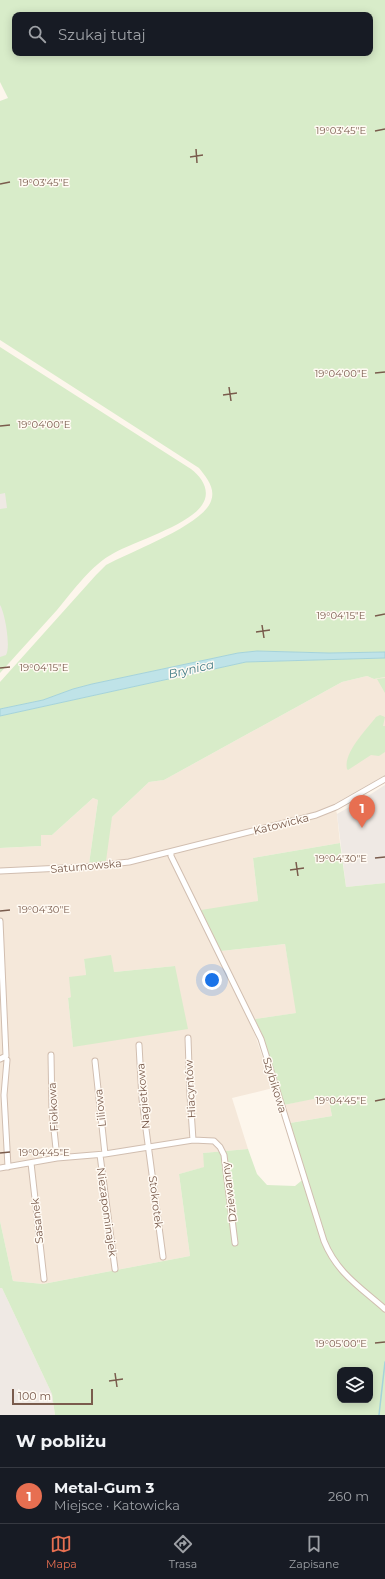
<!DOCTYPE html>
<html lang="pl">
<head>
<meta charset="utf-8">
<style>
	:root { --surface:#171b24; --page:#20242c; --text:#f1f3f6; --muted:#9ea1a6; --line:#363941; --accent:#e76f51 }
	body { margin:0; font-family:Montserrat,sans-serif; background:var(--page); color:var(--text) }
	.controls { position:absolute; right:12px; bottom:12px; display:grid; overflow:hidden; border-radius:8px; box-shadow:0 2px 10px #0003 }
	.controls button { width:36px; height:36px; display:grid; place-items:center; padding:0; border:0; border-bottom:1px solid var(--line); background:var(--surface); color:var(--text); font:20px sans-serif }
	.scale { position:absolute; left:12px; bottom:10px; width:81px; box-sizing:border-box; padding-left:4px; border:2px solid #7a5c4d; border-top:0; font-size:11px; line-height:14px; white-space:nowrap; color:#7a5c4d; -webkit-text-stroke:3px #fffaf3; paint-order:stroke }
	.you { position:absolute; left:212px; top:980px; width:14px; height:14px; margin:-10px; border:3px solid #fff; border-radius:50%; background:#1a73e8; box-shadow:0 0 0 6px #1a73e833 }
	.badge { display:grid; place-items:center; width:26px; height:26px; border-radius:50%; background:var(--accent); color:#fff; font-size:13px; font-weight:700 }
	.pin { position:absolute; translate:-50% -33px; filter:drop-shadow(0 1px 2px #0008) }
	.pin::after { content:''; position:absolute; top:21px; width:14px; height:12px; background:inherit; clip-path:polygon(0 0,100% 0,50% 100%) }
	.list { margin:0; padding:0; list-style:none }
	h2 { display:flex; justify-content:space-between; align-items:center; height:52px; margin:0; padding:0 16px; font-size:17px }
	h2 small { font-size:13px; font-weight:400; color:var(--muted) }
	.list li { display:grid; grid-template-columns:26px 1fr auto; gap:12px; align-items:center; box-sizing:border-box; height:56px; padding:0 16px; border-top:1px solid var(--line) }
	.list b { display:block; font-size:15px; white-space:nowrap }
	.list p { margin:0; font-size:13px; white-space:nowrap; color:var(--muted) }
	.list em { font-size:13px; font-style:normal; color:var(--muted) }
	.icon { flex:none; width:22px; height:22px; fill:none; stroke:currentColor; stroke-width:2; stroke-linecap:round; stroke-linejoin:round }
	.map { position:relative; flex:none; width:385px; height:1415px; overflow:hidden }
	.search { position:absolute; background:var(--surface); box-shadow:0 2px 10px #0003; left:12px; right:12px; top:12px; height:44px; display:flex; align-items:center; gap:10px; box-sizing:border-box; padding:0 14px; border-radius:8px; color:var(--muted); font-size:15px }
	.sheet { height:108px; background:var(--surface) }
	nav { display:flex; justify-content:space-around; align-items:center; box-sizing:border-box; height:56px; border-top:1px solid var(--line); background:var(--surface); font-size:11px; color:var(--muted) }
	nav a { display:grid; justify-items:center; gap:2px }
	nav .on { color:var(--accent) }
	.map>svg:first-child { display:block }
	.residential { fill:#f5e8da; fill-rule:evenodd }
	.industrial { fill:#efe9e4 }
	.green { fill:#d8ecc9; fill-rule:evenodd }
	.water { fill:#bfe3e8; stroke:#a5d3da }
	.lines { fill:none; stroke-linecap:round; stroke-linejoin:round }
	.stream { stroke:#a5d3da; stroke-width:1.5 }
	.minor-casing { stroke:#d1beb0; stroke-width:7 }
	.minor { stroke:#fff; stroke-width:5 }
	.ticks { fill:none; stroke:#7a5c4d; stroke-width:1.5 }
	.labels { text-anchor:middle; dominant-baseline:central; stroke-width:3; stroke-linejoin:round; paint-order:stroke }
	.street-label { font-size:11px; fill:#7a5c4d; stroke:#fffaf3 }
	.water-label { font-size:12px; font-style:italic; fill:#437c86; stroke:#fffaf3 }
	.ticks-label { font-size:10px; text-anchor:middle; fill:#7a5c4d; stroke:#fffaf3; stroke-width:3; stroke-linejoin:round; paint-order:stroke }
</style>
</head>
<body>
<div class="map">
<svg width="385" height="1415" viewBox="0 0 385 1415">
	<rect width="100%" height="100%" fill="#fdf6ec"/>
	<path class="residential" d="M 367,676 L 374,679 L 385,677 L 385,775 L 334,804 L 337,814 L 340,843 L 253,858 L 258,901 L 221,951 L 285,944 L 297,1013 L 255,1019 L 249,1021 L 255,1035 L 273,1088 L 232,1098 L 248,1149 L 203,1153 L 205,1167 L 179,1174 L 190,1256 L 43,1284 L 13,1281 L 0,1221 L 0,848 L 41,846 L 41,835 L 52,835 L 93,798 L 98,800 L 89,864 L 112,817 L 149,782 L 164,780 L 342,682 ZM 84,959 L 114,972 L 175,966 L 73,1047 L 68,998 L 71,997 L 86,975 Z
		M 328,1095 L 332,1116 L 290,1123 L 284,1105 Z"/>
	<path class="industrial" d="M 7,489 L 9,509 L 0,510 L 0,491 Z
		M 0,549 L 14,650 L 0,667 Z
		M 385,785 L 385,883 L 346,887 L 337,814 L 360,801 Z
		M 0,1288 L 2,1288 L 52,1394 L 55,1415 L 0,1415 Z"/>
	<path class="green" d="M 0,0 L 385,0 L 385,652 L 329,653 L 257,651 L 238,653 L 92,684 L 73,689 L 43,700 L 0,709 L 0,682 L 96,575 L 106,565 C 130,552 203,525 211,501 C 216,488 206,477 199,468 L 0,340 L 0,101 L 8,98 L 0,82 ZM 15,15 L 370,15 L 370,53 L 15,53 Z
		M 0,347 L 191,469 C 203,478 211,492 202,505 C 189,525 136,541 114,553 C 91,565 74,590 57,610 C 38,631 19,652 0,673 L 0,657 L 6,655 C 11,647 5,613 0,605 L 0,509 L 7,508 L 5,493 L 0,494 Z
		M 385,658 L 385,677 L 374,679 L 367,676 L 342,682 L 164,780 L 149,782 L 112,817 L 106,861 L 89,864 L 98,800 L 93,798 L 52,835 L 41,835 L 41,846 L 0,848 L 0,716 L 246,662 Z
		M 385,678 L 385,693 L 377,679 Z
		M 380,715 L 385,717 L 383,726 L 385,726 L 385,752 L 379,756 L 371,755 L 348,770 L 347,769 C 343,753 367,729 376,717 Z
		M 340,843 L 346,887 L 385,883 L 385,1415 L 55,1415 L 52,1394 L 2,1288 L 0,1288 L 0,1221 L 13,1281 L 43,1284 L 190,1256 L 179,1174 L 204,1167 L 203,1153 L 248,1149 L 257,1174 L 267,1185 L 295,1186 L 306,1177 L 290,1123 L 332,1116 L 328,1096 L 284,1105 L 261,1032 L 255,1019 L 296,1013 L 285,944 L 221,951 L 201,910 L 258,901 L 253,858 ZM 340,1370 L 370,1370 L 370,1400 L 340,1400 Z
		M 111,955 L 114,972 L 175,966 L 188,1029 L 73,1047 L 68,998 L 71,997 L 69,977 L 86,975 L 84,959 Z"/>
	<path class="water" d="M 257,651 L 329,653 L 385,652 L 385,658 L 246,662 L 0,716 L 0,709 L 43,700 L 73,689 L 92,684 L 238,653 Z"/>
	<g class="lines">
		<path class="stream" d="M 379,1415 L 385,1362"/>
		<g class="minor-casing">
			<path id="minor" d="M 171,852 L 171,856 L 261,1039 L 324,1241 C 337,1273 360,1287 385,1309
				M 0,871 L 84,867 L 129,862 L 316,815 L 336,807 L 385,779
				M 0,921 L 6,1056 L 0,1059
				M 188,1038 L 190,1095 L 193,1140
				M 139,1045 L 142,1099 L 163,1257
				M 51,1055 L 52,1111 L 57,1158
				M 7,1060 L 4,1095 L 8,1167
				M 95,1061 L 105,1154
				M 100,1155 L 115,1269
				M 31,1163 L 44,1279
				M 0,1168 L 57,1158 L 105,1154 L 193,1140 L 214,1141 L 220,1147 L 224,1155 L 235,1243"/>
		</g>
		<use href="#minor" class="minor"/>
	</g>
	<path class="ticks" d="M 375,131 L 385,129M 196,149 L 197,163M 190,157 L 203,155M 0,184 L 10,182M 375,373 L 385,372M 229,387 L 231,401M 223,395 L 237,393M 0,426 L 10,425M 375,616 L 385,614M 262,625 L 264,638M 256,632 L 270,630M 0,668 L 10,667M 375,858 L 385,857M 296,862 L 298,876M 290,870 L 304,868M 0,911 L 10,910M 375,1101 L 385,1099M 0,1153 L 10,1152M 375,1343 L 385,1342M 115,1373 L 117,1387M 109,1381 L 123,1379"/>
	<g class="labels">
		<g class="street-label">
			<text transform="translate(281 824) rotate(-14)">Katowicka</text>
			<text transform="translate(86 866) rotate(-5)">Saturnowska</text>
			<text transform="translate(275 1085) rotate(73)">Szybikowa</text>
			<text transform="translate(190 1089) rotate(-93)">Hiacyntów</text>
			<text transform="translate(143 1096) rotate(-95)">Nagietkowa</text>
			<text transform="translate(53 1107) rotate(-93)">Fiołkowa</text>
			<text transform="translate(100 1108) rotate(-96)">Liliowa</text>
			<text transform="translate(229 1192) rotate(-97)">Dziewanny</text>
			<text transform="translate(156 1202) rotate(83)">Stokrotek</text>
			<text transform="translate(107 1212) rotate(82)">Niezapominajek</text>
			<text transform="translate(37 1221) rotate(-96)">Sasanek</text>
		</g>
		<g class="water-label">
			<text transform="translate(191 669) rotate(-13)">Brynica</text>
		</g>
	</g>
	<g class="ticks-label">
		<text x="341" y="134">19°03'45"E</text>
		<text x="44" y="186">19°03'45"E</text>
		<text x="341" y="377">19°04'00"E</text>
		<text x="44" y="428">19°04'00"E</text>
		<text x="341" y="619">19°04'15"E</text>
		<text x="44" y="671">19°04'15"E</text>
		<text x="341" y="862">19°04'30"E</text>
		<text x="44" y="913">19°04'30"E</text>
		<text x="341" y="1104">19°04'45"E</text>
		<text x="44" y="1156">19°04'45"E</text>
		<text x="341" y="1347">19°05'00"E</text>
	</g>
</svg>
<div class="controls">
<button><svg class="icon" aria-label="layers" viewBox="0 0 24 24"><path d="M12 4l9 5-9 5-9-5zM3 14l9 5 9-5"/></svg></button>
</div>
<div class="scale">100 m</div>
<div class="you"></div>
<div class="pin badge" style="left:362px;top:828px">1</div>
<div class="search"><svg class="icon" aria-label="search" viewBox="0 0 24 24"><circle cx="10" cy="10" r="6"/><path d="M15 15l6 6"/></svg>Szukaj tutaj</div>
</div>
<section class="sheet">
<h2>W pobliżu<small></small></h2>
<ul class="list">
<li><span class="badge">1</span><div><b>Metal-Gum 3</b><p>Miejsce · Katowicka</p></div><em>260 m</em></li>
</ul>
</section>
<nav>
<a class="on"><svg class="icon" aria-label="map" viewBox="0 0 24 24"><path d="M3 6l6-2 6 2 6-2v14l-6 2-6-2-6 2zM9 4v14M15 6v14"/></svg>Mapa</a>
<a><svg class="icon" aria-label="directions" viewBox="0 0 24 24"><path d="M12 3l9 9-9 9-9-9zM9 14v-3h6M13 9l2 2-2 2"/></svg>Trasa</a>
<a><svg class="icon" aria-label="saved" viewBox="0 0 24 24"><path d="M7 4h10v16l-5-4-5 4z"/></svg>Zapisane</a>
</nav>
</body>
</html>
